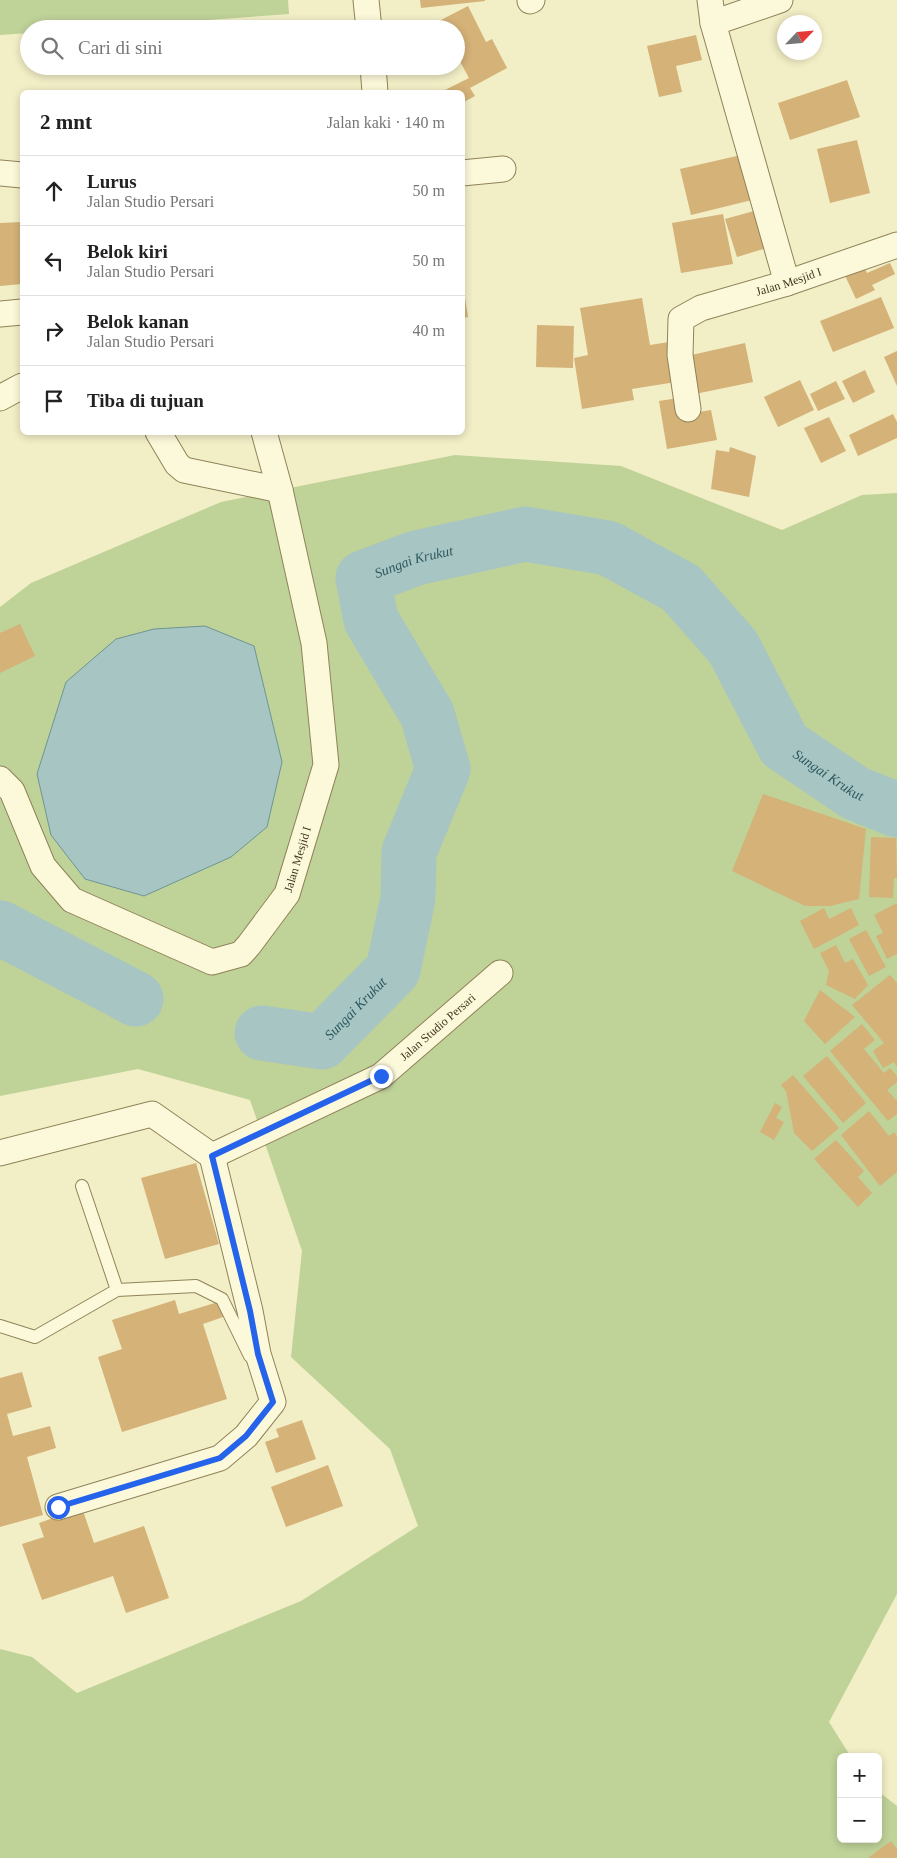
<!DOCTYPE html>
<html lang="id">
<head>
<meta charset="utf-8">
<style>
	:root { --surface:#fff; --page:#f6f6f6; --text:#222; --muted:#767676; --line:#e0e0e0 }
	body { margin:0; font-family:"Times New Roman",serif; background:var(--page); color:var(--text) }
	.controls { position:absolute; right:15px; bottom:15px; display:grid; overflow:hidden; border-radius:8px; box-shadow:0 2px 8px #0003 }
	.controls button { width:45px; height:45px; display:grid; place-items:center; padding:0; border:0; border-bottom:1px solid var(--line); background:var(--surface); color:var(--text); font:25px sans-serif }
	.compass { position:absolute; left:777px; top:15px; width:45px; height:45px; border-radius:50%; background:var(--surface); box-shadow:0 2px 8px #0003; rotate:64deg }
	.stop { position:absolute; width:15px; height:15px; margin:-11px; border:4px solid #2563eb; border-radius:50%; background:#fff }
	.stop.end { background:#2563eb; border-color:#fff; box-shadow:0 1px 5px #0008 }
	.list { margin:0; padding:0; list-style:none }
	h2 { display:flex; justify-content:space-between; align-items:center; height:65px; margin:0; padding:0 20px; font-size:21px }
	h2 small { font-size:16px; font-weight:400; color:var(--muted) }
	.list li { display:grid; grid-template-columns:32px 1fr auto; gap:15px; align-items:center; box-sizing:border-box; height:70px; padding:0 20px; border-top:1px solid var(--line) }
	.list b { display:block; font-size:19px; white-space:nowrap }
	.list p { margin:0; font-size:16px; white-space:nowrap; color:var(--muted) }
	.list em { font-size:16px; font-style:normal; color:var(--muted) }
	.icon { flex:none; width:28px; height:28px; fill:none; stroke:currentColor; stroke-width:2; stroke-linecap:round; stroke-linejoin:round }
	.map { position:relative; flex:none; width:897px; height:1858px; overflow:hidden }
	.search { position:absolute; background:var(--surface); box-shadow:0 2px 8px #0003; left:20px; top:20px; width:445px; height:55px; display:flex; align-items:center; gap:12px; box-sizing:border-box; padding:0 18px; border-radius:28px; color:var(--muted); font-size:19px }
	.panel { position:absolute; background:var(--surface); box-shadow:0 2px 8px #0003; left:20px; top:90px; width:445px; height:345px; border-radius:8px }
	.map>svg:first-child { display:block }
	.green { fill:#bfd298 }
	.water { fill:#a7c5c3; stroke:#6d9594 }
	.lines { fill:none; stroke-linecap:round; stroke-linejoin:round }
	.river { stroke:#a7c5c3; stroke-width:55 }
	.building { fill:#d4b278 }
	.service-casing { stroke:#908259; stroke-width:14 }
	.minor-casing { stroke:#908259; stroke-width:27 }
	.service { stroke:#fcf9da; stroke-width:12 }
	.minor { stroke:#fcf9da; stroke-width:25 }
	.route { stroke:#2563eb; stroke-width:6 }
	.labels { text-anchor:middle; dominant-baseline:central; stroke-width:4; stroke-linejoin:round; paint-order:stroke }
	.street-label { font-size:12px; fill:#3f351e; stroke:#f9f6d6 }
	.water-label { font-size:14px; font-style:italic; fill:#2c585f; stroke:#f9f6d6 }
</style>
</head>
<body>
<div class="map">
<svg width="897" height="1858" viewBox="0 0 897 1858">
	<rect width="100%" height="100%" fill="#f2eec6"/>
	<path class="green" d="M 0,0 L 288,0 L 289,14 L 86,29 L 29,29 L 29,33 L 0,35 Z
		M 455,455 L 621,466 L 782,530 L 862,495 L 897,493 L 897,1594 L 829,1722 L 851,1757 L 841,1757 L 841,1839 L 878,1839 L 878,1791 L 897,1806 L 897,1858 L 0,1858 L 0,1649 L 32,1657 L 77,1693 L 301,1601 L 418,1526 L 390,1449 L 291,1357 L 302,1251 L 250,1100 L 138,1069 L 0,1096 L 0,607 L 31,583 L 221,502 Z"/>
	<path class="water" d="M 205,626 L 254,646 L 282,762 L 267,827 L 231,857 L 144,896 L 85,879 L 51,835 L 37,774 L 66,682 L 116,639 L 154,629 Z"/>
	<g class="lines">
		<g class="river">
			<path d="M 0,928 L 136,999"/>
			<path id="s1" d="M 262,1033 L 322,1042 L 393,970 L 408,898 L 409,852 L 443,769 L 427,714 L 371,620 L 363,578 L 416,558 L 525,534 L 608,548 L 681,588 L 733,647 L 784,745 L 855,793 L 897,810"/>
		</g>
	</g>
	<path class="building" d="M 420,0 L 485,0 L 485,1 L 421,8 Z
		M 468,6 L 486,42 L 492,39 L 507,68 L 470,88 L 475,96 L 462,103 L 462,92 L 441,92 L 469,78 L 456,54 L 456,29 L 443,29 L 439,21 Z
		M 696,35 L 702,60 L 676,66 L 682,92 L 659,97 L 647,46 Z
		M 847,80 L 860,117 L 790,140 L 778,103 Z
		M 857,140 L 870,193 L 830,203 L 817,149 Z
		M 741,155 L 752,200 L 691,215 L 680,169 Z
		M 765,208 L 776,245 L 737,257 L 725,219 Z
		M 723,214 L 733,264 L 681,273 L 672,223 Z
		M 22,222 L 22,284 L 0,286 L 0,223 Z
		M 860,258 L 867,273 L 890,263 L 895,274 L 872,285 L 875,290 L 856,299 L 841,267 Z
		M 462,278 L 468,317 L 462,318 Z
		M 881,297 L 894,328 L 833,352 L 820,321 Z
		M 642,298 L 650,345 L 675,341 L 682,381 L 632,389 L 634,400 L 582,409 L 574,358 L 588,355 L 580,308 Z
		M 537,325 L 574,326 L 573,368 L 536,367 Z
		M 745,343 L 753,382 L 695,394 L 687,356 Z
		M 897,351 L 897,386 L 884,357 Z
		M 865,370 L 875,392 L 853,403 L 842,381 Z
		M 800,380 L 814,410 L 778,427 L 764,397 Z
		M 836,381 L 845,399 L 818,411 L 810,394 Z
		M 678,398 L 681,415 L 711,410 L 717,440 L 667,449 L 659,401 Z
		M 893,414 L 897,422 L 897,438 L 858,456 L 849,435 Z
		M 829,417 L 846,451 L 821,463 L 804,428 Z
		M 730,447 L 756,456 L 749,497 L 711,489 L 716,450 L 729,452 Z
		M 20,624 L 35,656 L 0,673 L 0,633 Z
		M 763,794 L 866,829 L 859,899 L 830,906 L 805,906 L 732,871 Z
		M 871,837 L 896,838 L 897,878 L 894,878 L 893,898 L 869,897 Z
		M 897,903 L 897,954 L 887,959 L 876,936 L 883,933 L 874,915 Z
		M 824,908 L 829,919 L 851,908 L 859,925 L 814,949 L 800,921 Z
		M 866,930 L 886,967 L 869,976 L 849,939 Z
		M 836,945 L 845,963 L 853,959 L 868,985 L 855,999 L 826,985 L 829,971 L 820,953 Z
		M 890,975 L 897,983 L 897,1067 L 894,1062 L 883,1068 L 873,1051 L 884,1043 L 852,1005 Z
		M 820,990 L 855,1017 L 825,1044 L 804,1021 Z
		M 862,1024 L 875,1040 L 864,1049 L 884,1073 L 890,1068 L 897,1076 L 897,1082 L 887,1090 L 897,1101 L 897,1114 L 888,1121 L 830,1051 Z
		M 827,1056 L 866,1103 L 843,1123 L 803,1076 Z
		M 793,1075 L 839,1128 L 812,1151 L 794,1133 L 786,1091 L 781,1085 Z
		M 775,1103 L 782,1107 L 776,1118 L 784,1122 L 774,1140 L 760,1132 Z
		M 869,1111 L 889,1136 L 894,1132 L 897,1136 L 897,1172 L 880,1186 L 841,1135 Z
		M 836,1140 L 864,1171 L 858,1177 L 872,1193 L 858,1207 L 814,1159 Z
		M 196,1163 L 219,1244 L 165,1259 L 141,1178 Z
		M 175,1300 L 179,1314 L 218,1302 L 223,1317 L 203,1324 L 227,1399 L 122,1432 L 98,1357 L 122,1349 L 112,1320 Z
		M 22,1372 L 32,1407 L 7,1414 L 13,1436 L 50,1426 L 56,1448 L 27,1457 L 43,1515 L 0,1527 L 0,1378 Z
		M 302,1420 L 316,1459 L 276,1473 L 265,1442 L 279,1437 L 276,1429 Z
		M 328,1465 L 343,1506 L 286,1527 L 271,1487 Z
		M 82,1508 L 94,1543 L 144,1526 L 169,1598 L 126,1613 L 113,1576 L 42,1600 L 22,1544 L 44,1537 L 39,1523 Z
		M 891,1841 L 897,1849 L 897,1858 L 868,1858 Z"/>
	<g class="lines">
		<g class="service-casing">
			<path id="service" d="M 82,1186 L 117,1290
				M 0,1326 L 35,1337 L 117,1290 L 196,1286 L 222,1299 L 250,1356"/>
		</g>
		<g class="minor-casing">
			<g id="minor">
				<path d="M 366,0 L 369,29"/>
				<path d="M 710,0 L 713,23 L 787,283"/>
				<path d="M 530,1 L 532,0"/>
				<path d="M 713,23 L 780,0"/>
				<path d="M 373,66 L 375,92"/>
				<path d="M 0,173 L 22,175"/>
				<path d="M 462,173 L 503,169"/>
				<path d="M 0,314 L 22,312"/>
				<path d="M 0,398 L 22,386"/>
				<path id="s2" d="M 688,409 L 680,355 L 681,319 L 701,308 L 787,283 L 897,245"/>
				<path d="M 158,432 L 177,464 L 184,470 L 280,490"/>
				<path id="s3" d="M 0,779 L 12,791 L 43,866 L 72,900 L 212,962 L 241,954 L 249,945 L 287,894 L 326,765 L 314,643 L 280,490 L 264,432"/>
				<path id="s4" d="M 0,1153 L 152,1114 L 212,1156 L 381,1076 L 500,973"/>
				<path d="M 58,1507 L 220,1458 L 246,1436 L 273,1402 L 258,1354 L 250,1311 L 212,1156"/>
			</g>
		</g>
		<use href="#service" class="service"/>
		<use href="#minor" class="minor"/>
	</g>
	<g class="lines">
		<path class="route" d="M 58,1507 L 220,1458 L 246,1436 L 273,1402 L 258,1354 L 250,1311 L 212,1156 L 381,1076"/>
	</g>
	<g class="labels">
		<g class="street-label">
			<text stroke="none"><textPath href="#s2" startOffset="205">Jalan Mesjid I</textPath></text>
			<text stroke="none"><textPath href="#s3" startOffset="438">Jalan Mesjid I</textPath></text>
			<text stroke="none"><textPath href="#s4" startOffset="492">Jalan Studio Persari</textPath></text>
		</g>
		<g class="water-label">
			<text stroke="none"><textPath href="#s1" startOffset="634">Sungai Krukut</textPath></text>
			<text stroke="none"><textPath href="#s1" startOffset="1159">Sungai Krukut</textPath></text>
			<text stroke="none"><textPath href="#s1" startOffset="108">Sungai Krukut</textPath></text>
		</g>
	</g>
</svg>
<div class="controls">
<button>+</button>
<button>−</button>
</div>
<svg class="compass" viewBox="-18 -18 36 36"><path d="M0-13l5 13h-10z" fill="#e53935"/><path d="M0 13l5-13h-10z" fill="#767676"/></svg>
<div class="stop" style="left:58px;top:1507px"></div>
<div class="stop end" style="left:381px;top:1076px"></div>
<div class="search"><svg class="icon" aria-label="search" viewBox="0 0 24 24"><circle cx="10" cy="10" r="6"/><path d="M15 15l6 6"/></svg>Cari di sini</div>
<section class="panel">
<h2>2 mnt<small>Jalan kaki · 140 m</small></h2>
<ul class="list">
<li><svg class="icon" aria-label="ahead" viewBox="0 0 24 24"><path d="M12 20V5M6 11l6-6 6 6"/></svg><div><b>Lurus</b><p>Jalan Studio Persari</p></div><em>50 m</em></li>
<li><svg class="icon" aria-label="left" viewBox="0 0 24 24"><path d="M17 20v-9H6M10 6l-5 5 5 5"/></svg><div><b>Belok kiri</b><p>Jalan Studio Persari</p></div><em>50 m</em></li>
<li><svg class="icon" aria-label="right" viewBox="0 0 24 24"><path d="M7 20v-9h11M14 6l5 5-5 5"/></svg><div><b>Belok kanan</b><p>Jalan Studio Persari</p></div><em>40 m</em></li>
<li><svg class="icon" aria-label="arrive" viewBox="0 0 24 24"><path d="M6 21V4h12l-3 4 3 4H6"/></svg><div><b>Tiba di tujuan</b></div></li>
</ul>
</section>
</div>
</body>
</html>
